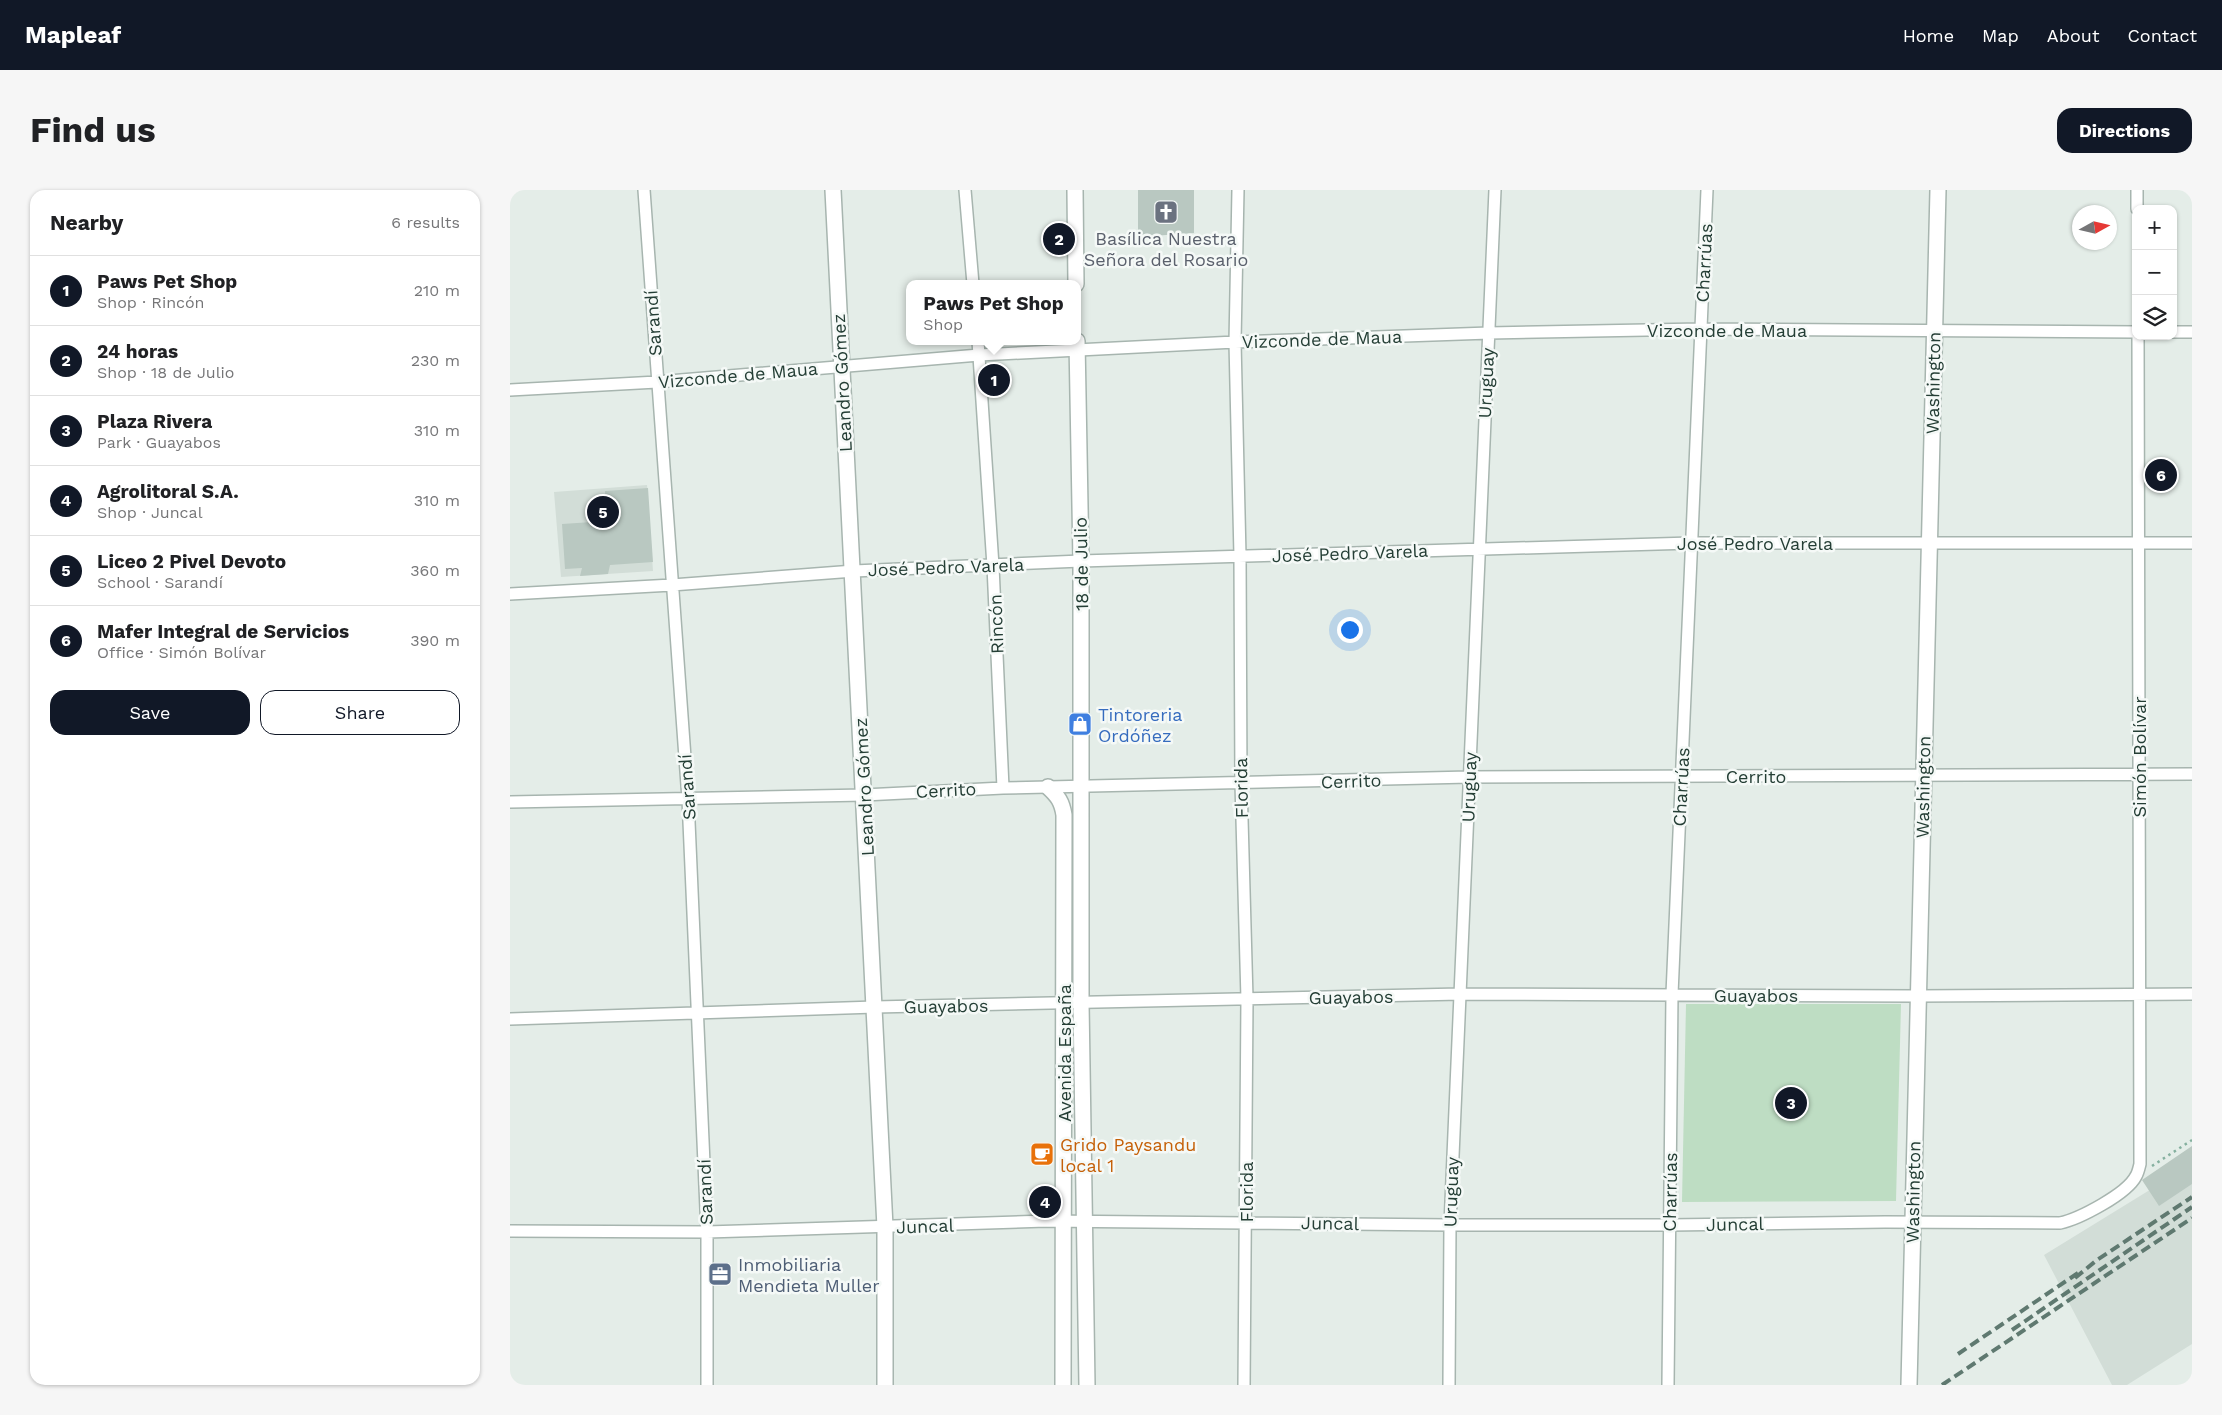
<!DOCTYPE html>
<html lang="en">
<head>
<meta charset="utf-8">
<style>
	:root { --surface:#fff; --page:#f6f6f6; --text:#202124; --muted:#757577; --line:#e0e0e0; --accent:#111827 }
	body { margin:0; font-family:"Work Sans",sans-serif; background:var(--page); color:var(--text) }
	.controls { position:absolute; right:15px; top:15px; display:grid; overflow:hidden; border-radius:10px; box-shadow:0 1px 4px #0004 }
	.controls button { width:45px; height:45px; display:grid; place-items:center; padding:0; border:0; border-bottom:1px solid var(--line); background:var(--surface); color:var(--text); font:25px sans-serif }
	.compass { position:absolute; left:1562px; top:15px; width:45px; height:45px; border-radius:50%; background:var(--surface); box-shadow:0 1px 4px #0004; rotate:82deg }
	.you { position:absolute; left:839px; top:439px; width:18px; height:18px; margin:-12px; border:4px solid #fff; border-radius:50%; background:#1a73e8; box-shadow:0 0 0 8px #1a73e833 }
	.badge { display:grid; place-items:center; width:32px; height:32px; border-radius:50%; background:var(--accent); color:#fff; font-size:16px; font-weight:700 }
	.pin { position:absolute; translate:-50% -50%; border:2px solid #fff; box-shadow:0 1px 5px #0006 }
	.popup { position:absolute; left:396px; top:90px; width:175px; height:65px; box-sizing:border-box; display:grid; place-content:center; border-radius:10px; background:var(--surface); filter:drop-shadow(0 1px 4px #0005); font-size:16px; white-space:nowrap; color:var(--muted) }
	.popup b { font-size:19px; color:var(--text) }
	.popup::after { content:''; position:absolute; left:50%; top:100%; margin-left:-10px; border:10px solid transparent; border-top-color:var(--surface) }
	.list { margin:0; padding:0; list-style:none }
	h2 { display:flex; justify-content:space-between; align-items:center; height:65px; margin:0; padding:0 20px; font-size:21px }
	h2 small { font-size:16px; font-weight:400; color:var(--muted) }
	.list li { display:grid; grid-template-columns:32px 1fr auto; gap:15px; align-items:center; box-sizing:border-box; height:70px; padding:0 20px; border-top:1px solid var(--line) }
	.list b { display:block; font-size:19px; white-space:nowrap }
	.list p { margin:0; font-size:16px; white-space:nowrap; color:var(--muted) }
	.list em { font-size:16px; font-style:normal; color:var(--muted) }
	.actions { display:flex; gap:10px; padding:15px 20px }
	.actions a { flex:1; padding:11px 0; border:1px solid var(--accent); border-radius:15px; text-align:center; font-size:18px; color:var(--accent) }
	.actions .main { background:var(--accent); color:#fff }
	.icon { flex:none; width:28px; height:28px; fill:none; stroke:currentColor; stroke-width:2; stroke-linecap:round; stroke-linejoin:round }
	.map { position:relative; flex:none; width:1682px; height:1195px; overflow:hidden; border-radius:15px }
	header { display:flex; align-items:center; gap:30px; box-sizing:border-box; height:70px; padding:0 25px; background:var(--accent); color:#fff }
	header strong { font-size:24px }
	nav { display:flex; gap:28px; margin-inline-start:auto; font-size:18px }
	.intro { display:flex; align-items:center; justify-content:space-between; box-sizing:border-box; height:120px; padding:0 30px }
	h1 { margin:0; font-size:35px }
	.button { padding:12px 22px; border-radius:15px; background:var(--accent); color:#fff; font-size:18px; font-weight:700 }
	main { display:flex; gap:30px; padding:0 30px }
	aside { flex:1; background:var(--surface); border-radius:15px; box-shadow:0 1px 4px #0004 }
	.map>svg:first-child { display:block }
	.built { fill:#d2ddd7 }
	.green { fill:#beddc3 }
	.building { fill:#b9c8c1 }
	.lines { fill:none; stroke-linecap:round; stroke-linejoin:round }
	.minor-casing { stroke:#a7b5af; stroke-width:14 }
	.tertiary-casing { stroke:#a7b5af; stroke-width:18 }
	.path { stroke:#85b09f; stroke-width:2.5; stroke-dasharray:2.5 4; stroke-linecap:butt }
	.minor { stroke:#fff; stroke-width:11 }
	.tertiary { stroke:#fff; stroke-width:15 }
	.rail { stroke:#5f7970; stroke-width:4; stroke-dasharray:10 5; stroke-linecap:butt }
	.labels { text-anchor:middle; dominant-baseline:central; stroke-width:5; stroke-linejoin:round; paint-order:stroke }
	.worship-label { font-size:18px; fill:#5b616d; stroke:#f5f9f7 }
	.street-label { font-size:18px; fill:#243e35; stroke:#f5f9f7 }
	.shop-label { font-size:18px; fill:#366cbe; stroke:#f5f9f7; text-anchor:start }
	.food-label { font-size:18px; fill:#c56008; stroke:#f5f9f7; text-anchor:start }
	.service-label { font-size:18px; fill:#4e5e75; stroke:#f5f9f7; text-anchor:start }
</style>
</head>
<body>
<header>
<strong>Mapleaf</strong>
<nav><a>Home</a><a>Map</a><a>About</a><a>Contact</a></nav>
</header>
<div class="intro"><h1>Find us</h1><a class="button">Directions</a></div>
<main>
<aside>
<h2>Nearby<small>6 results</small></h2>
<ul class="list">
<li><span class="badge">1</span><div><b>Paws Pet Shop</b><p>Shop · Rincón</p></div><em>210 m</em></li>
<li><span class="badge">2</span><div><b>24 horas</b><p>Shop · 18 de Julio</p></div><em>230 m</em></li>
<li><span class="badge">3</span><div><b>Plaza Rivera</b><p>Park · Guayabos</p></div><em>310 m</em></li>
<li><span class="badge">4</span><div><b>Agrolitoral S.A.</b><p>Shop · Juncal</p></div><em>310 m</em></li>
<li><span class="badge">5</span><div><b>Liceo 2 Pivel Devoto</b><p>School · Sarandí</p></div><em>360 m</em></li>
<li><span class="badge">6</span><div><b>Mafer Integral de Servicios</b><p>Office · Simón Bolívar</p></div><em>390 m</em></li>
</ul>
<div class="actions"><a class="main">Save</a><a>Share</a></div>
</aside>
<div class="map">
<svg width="1682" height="1195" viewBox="0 0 1682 1195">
	<rect width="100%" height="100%" fill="#e4ede8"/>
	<path class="built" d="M 137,295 L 143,381 L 51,387 L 44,302 Z
		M 1682,974 L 1682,1154 L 1617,1195 L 1602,1195 L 1534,1065 Z"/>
	<path class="green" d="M 1176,814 L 1391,814 L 1386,1011 L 1172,1012 Z"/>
	<path class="building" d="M 628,0 L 684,0 L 684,43 L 628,47 Z
		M 138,298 L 143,372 L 100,375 L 98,384 L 70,386 L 72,378 L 55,379 L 52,334 L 97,331 L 95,301 Z
		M 1682,956 L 1682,994 L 1649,1016 L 1632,990 Z"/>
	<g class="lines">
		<g class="minor-casing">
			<path id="minor" d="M 134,0 L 178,609 L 197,1042 L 197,1195
				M 455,0 L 463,94
				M 728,0 L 725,152 L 730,366 L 731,593 L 737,809 L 734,1195
				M 1627,0 L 1627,19
				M 1663,142 L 1682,142
				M 468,151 L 483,376 L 493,598
				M 0,200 L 147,192 L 469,165 L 725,152 L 979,143 L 1191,139 L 1626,142
				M 0,404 L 162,395 L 344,381 L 571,371 L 1181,353 L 1682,353
				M 0,612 L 354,605 L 493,598 L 959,587 L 1682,584
				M 0,829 L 365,817 L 950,804 L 1408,806 L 1682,804
				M 0,1041 L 197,1042 L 536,1031 L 940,1035 L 1160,1035 L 1375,1032 L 1550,1033 C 1569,1029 1617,1004 1626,986 C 1628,983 1629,978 1630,974 L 1628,146
				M 939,1195 L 940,1035 L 985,0
				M 1158,1195 L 1162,804 L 1197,0"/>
		</g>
		<g class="tertiary-casing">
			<path id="tertiary" d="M 323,0 L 375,1037 L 375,1195
				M 565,0 L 566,94
				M 567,151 L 571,371 L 571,813 L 577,1195
				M 538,597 C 548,606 552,612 554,625 L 553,1195
				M 1399,1195 L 1428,0"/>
		</g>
		<path class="path" d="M 1642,976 L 1682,950"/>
		<use href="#minor" class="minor"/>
		<use href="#tertiary" class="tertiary"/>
		<path class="rail" d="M 1565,1088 L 1587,1070 L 1682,1007
			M 1502,1140 L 1682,1017
			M 1448,1164 L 1568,1083
			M 1432,1195 L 1682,1028"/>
	</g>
	<defs>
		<g id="church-square" transform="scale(1.25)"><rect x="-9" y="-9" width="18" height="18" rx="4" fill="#6b7280" stroke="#f5f9f7"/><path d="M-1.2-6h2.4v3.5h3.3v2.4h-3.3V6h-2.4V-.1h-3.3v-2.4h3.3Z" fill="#fff"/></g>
		<g id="shop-square" transform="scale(1.25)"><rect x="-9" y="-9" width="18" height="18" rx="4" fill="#3f7fe0" stroke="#f5f9f7"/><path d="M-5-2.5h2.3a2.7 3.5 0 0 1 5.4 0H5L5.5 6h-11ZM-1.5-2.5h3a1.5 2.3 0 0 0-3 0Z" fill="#fff"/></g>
		<g id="cafe-square" transform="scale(1.25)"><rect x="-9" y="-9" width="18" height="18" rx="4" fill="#e8710a" stroke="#f5f9f7"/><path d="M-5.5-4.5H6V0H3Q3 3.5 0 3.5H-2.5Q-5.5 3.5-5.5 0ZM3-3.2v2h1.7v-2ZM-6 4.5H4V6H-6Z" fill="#fff"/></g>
		<g id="office-square" transform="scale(1.25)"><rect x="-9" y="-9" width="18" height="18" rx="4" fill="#5c6f8a" stroke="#f5f9f7"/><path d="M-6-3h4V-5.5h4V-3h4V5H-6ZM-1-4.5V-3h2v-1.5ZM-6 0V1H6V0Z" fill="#fff"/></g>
	</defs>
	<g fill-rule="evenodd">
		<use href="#church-square" x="656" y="22"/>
		<use href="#shop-square" x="570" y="534"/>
		<use href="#cafe-square" x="532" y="964"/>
		<use href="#office-square" x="210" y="1084"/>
	</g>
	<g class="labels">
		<g class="worship-label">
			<text x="656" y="48">Basílica Nuestra<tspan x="656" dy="21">Señora del Rosario</tspan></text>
		</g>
		<g class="street-label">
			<text transform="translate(1194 73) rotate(-87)">Charrúas</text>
			<text transform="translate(143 133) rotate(-94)">Sarandí</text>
			<text x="1217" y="140">Vizconde de Maua</text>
			<text transform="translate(812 149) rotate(-2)">Vizconde de Maua</text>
			<text transform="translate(228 185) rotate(-5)">Vizconde de Maua</text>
			<text transform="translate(332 193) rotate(-93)">Leandro Gómez</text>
			<text transform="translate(976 193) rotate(-87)">Uruguay</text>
			<text transform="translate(1423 193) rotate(-89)">Washington</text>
			<text x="1245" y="353">José Pedro Varela</text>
			<text transform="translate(840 363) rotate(-2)">José Pedro Varela</text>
			<text transform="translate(571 374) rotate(-91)">18 de Julio</text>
			<text transform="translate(436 377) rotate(-2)">José Pedro Varela</text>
			<text transform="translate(486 434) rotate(-92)">Rincón</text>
			<text transform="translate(1629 567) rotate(-90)">Simón Bolívar</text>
			<text x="1246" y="586">Cerrito</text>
			<text transform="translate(841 591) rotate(-2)">Cerrito</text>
			<text transform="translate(177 597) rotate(-94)">Sarandí</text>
			<text transform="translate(354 597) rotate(-93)">Leandro Gómez</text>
			<text transform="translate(959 597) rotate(-88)">Uruguay</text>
			<text transform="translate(1171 597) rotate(-87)">Charrúas</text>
			<text transform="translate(1413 597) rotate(-89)">Washington</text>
			<text transform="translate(731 598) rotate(-91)">Florida</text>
			<text transform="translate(436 600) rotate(-3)">Cerrito</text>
			<text x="1246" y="805">Guayabos</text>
			<text transform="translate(841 807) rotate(-1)">Guayabos</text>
			<text transform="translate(436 816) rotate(-1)">Guayabos</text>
			<text transform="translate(554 863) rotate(-90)">Avenida España</text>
			<text transform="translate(195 1002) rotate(-92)">Sarandí</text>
			<text transform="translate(736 1002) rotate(-90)">Florida</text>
			<text transform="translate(941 1002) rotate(-88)">Uruguay</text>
			<text transform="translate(1160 1002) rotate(-89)">Charrúas</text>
			<text transform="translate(1403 1002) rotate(-89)">Washington</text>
			<text transform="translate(820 1033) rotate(1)">Juncal</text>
			<text transform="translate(1225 1034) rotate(-1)">Juncal</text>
			<text transform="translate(415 1036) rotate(-2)">Juncal</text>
		</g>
		<g class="shop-label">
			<text x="588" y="524">Tintoreria<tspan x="588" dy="21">Ordóñez</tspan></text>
		</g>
		<g class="food-label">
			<text x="550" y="954">Grido Paysandu<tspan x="550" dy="21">local 1</tspan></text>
		</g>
		<g class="service-label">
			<text x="228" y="1074">Inmobiliaria<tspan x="228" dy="21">Mendieta Muller</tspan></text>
		</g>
	</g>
</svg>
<div class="controls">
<button>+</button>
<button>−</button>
<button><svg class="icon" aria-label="layers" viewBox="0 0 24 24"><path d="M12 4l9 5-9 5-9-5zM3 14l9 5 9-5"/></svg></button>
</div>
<svg class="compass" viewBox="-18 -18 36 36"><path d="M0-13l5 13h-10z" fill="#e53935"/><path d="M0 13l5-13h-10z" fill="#757577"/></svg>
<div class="you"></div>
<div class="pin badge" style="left:484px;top:190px">1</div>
<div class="popup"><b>Paws Pet Shop</b>Shop</div>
<div class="pin badge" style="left:549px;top:49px">2</div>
<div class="pin badge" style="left:1281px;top:913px">3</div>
<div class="pin badge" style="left:535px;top:1012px">4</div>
<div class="pin badge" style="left:93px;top:322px">5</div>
<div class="pin badge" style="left:1651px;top:285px">6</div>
</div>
</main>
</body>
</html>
